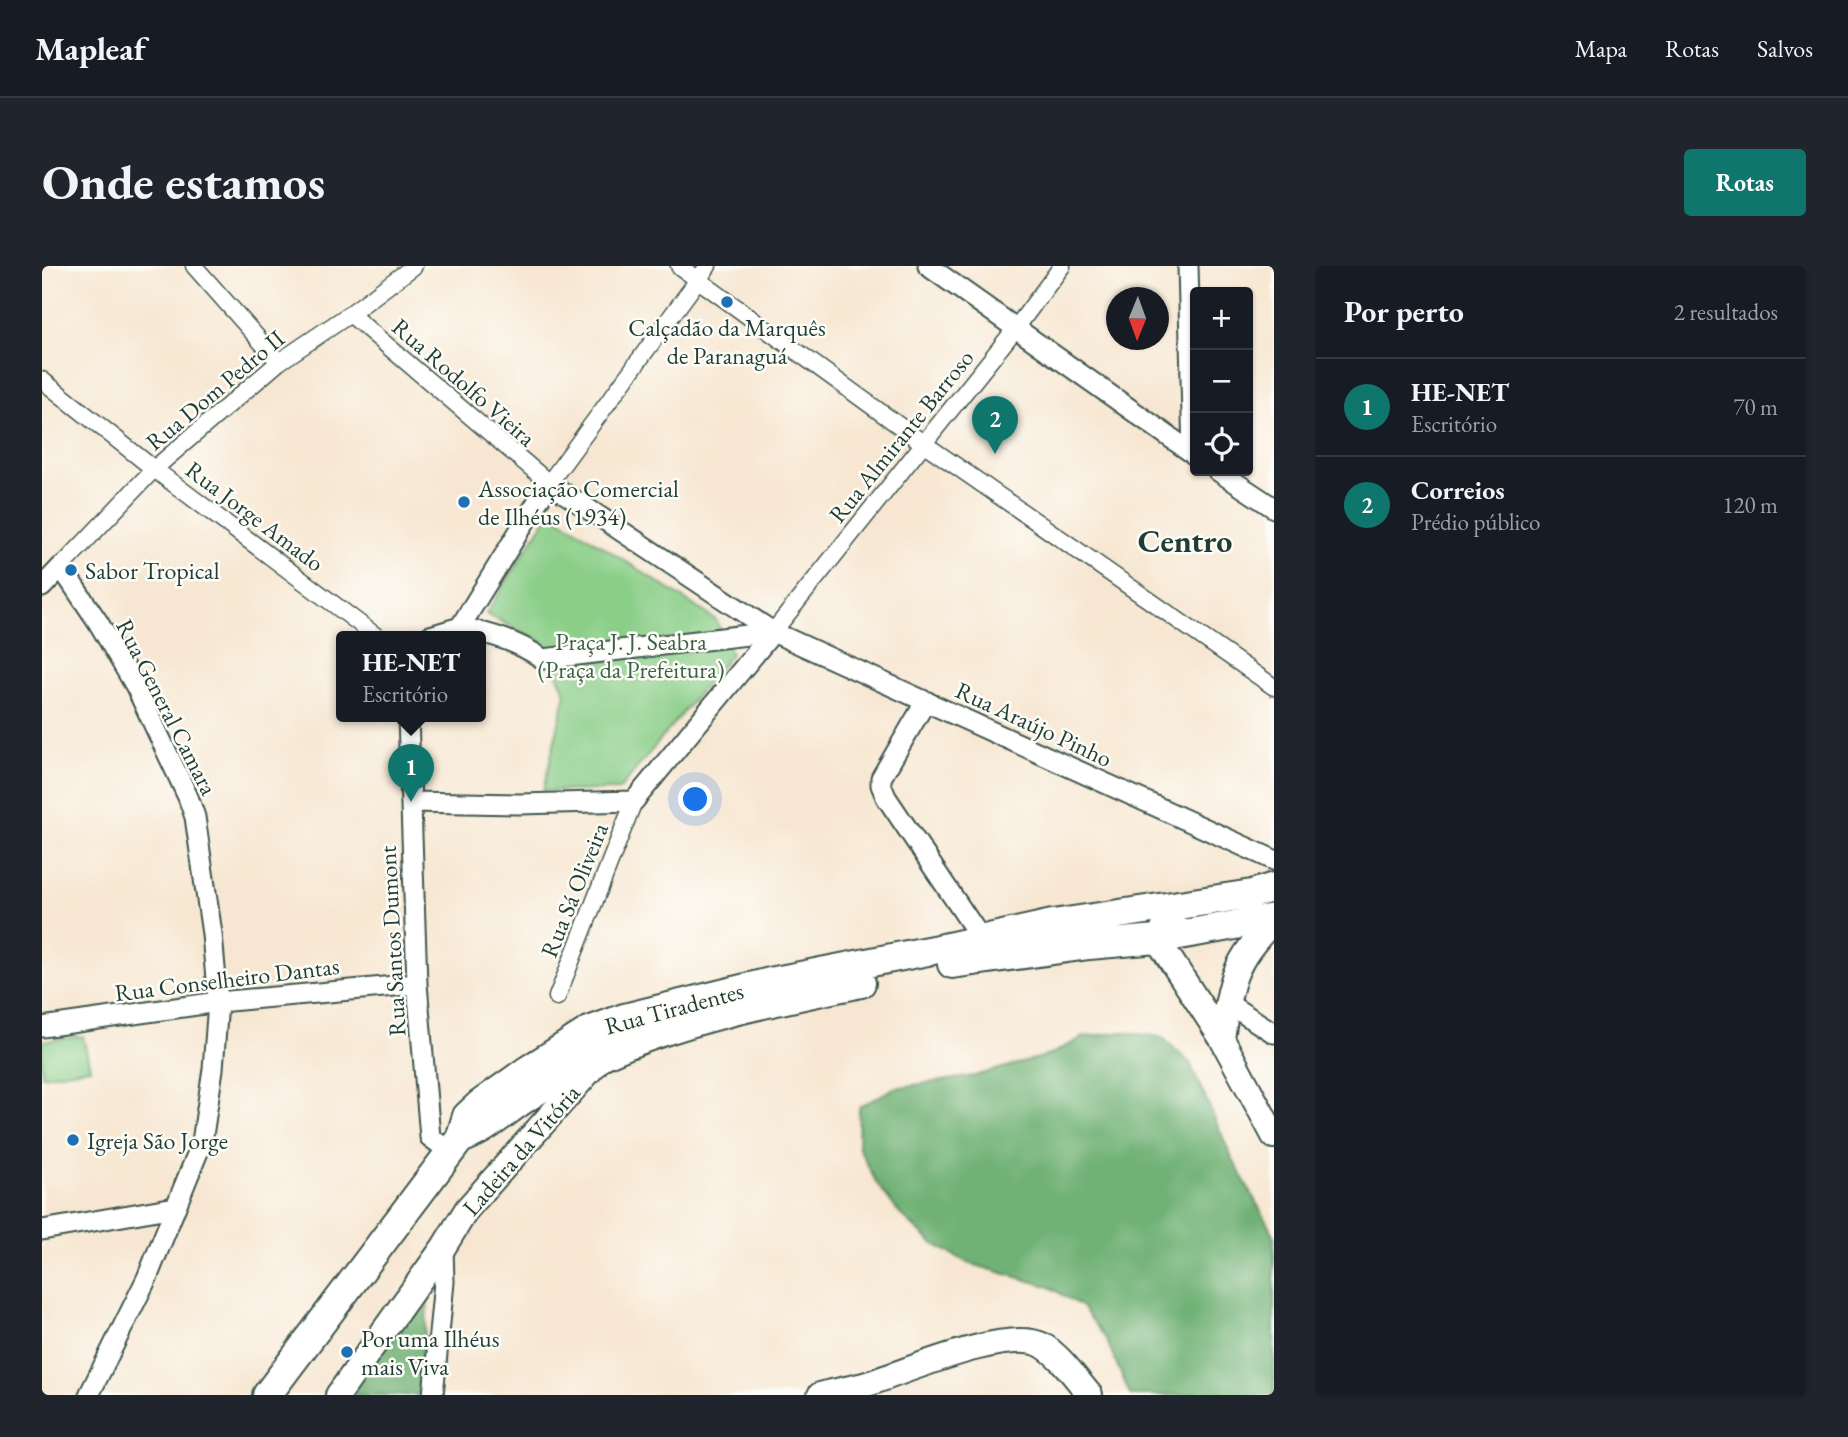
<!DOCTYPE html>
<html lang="pt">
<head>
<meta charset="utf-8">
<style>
	:root { --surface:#171b24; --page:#20242c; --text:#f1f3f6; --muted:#9ea1a6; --line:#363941; --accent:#0f766e }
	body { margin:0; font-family:"EB Garamond",serif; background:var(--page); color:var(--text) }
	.controls { position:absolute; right:21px; top:21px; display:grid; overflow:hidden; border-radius:7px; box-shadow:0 2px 5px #0004 }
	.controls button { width:63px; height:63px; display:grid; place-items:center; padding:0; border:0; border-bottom:2px solid var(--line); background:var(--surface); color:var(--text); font:35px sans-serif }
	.compass { position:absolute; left:1064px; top:21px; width:63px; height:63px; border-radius:50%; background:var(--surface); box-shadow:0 2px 5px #0004; rotate:181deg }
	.you { position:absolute; left:654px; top:534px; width:24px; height:24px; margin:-18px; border:5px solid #fff; border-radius:50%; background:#1a73e8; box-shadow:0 0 0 10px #1a73e833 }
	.badge { display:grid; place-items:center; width:46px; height:46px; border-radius:50%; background:var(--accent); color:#fff; font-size:23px; font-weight:700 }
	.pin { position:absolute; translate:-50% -58px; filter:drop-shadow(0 2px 4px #0008) }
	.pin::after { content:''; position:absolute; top:37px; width:24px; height:21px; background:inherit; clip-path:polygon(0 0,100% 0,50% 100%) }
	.popup { position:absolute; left:294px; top:365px; width:150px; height:91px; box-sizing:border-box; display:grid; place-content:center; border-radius:7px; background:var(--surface); filter:drop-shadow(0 2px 5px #0005); font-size:23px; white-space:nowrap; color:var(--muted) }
	.popup b { font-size:26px; color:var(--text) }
	.popup::after { content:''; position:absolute; left:50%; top:100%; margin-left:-14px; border:14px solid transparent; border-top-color:var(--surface) }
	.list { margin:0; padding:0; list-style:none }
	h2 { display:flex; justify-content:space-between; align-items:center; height:91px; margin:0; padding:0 28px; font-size:30px }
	h2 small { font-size:23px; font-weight:400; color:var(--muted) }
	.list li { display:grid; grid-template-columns:46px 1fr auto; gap:21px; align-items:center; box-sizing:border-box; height:98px; padding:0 28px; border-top:2px solid var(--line) }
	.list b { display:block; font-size:26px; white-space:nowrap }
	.list p { margin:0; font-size:23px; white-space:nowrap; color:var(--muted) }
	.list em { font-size:23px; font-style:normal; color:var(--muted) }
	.icon { flex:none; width:38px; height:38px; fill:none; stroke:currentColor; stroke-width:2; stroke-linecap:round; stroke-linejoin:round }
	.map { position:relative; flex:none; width:1232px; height:1129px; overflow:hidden; border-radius:7px }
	header { display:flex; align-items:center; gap:42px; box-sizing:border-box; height:98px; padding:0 35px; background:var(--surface); border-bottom:2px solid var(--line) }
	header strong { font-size:33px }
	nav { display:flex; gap:38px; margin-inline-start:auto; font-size:24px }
	.intro { display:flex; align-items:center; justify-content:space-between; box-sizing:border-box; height:168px; padding:0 42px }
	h1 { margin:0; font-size:49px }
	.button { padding:18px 32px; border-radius:7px; background:var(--accent); color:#fff; font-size:24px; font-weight:700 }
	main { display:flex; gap:42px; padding:0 42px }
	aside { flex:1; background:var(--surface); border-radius:7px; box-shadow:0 2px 5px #0004 }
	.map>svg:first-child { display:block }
	.green { fill:#8ace88; stroke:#54865e; stroke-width:2 }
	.forest { fill:#6fb174; stroke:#477754; stroke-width:2 }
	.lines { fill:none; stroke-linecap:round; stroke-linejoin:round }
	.pedestrian-casing { stroke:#3f564c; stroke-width:19 }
	.minor-casing { stroke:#3f564c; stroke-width:23 }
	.tertiary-casing { stroke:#3f564c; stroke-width:28 }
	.secondary-casing { stroke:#3f564c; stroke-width:32 }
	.pedestrian { stroke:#fff; stroke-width:16 }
	.minor { stroke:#fff; stroke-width:19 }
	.tertiary { stroke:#fff; stroke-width:24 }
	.secondary { stroke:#fff; stroke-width:28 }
	.poi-dot { fill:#1f6fb2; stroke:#fdfcf7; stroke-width:2.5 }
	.labels { text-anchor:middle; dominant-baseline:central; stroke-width:5; stroke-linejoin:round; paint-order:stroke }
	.poi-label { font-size:24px; fill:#1f3d34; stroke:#fdfcf7; text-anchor:start }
	.street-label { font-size:24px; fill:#1f3d34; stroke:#fdfcf7 }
	.park-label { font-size:24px; fill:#3a6149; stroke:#fdfcf7 }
	.district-label { font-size:32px; font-weight:bold; fill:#1f3d34; stroke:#fdfcf7 }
</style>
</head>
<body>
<header>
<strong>Mapleaf</strong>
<nav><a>Mapa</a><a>Rotas</a><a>Salvos</a></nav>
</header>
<div class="intro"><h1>Onde estamos</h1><a class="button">Rotas</a></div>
<main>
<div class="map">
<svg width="1232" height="1129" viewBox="0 0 1232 1129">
	<rect width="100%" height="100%" fill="#fdfcf7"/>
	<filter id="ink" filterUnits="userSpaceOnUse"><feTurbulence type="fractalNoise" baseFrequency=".0143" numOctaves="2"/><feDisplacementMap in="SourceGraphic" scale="14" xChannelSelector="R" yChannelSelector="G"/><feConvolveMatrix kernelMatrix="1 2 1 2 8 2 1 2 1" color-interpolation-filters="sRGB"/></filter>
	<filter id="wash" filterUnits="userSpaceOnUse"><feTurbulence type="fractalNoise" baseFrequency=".00686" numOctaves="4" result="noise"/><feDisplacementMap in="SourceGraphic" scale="28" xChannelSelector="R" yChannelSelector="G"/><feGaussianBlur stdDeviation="1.57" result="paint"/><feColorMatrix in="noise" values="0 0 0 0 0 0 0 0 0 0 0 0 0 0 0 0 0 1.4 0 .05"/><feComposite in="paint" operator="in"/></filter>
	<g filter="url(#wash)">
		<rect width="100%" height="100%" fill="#f7e7d2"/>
		<path class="green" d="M 508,246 L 674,354 L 689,388 L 577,524 L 501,525 L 524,427 L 499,375 L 444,348 Z
			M 41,770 L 48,802 L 0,810 L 0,775 Z"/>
		<path class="forest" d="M 1080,766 L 1120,771 L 1148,797 L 1190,892 L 1232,969 L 1232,1129 L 1088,1129 L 1064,1073 L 1040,1041 L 1006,1020 L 926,997 L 890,977 L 859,949 L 835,918 L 816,880 L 817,841 L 852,822 L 932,810 L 1007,789 L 1042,771 Z
			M 389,1008 L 376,1129 L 297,1129 Z"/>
	</g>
	<g filter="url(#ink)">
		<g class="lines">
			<g class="pedestrian-casing">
				<path id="pedestrian" d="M 152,0 L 237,96
					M 637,0 L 881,177 L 1232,421
					M 308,48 L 507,217 L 666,0
					M 0,114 L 112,203 L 334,370
					M 19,301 L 112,203 L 237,96 L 308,48 L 372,0
					M 731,366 L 974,62 L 1020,0
					M 515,731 L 592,535"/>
			</g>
			<g class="minor-casing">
				<path id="minor" d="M 886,0 L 1153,189
					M 1146,0 L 1151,188
					M 1176,205 L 1232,242
					M 0,321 L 19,301 L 56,356 L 94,421 L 146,531 L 153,551 L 170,668 L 176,736 L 171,803 L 160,876 L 105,1012 L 47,1129
					M 418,361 C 449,368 475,375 501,393 L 731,366
					M 388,370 L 418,361 L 507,217 L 731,366 L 1232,594
					M 884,435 L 839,512 L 839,519 L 844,531 L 940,674 L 942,682
					M 366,450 L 375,718 L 388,871 L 408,886
					M 369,536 L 478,538 L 592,535 L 731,366
					M 1185,737 L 1232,767
					M 0,761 L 176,736 L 375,718
					M 0,964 L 133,941
					M 391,1129 L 402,1016 L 401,982"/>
			</g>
			<g class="tertiary-casing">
				<path id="tertiary" d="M 1138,637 L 1115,673 L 1180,773 L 1232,870
					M 1180,773 C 1188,718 1190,695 1232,655
					M 296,1129 L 401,982 L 425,943 L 560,791
					M 778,1129 C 794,1125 810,1122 825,1118 C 863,1106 965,1061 1000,1079 C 1019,1090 1034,1113 1048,1129"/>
			</g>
			<g class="secondary-casing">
				<path id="secondary" d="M 910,698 L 1047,679 L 1115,673 L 1232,652
					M 418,873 C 445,864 459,848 482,833 C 506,817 534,802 561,789 C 642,752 733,735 819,717
					M 225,1129 L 418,873 L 425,850 L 437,839 L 486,804 L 547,765 L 582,752 L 728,716 L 906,681 L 1011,658 L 1210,628 L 1232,621"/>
			</g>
			<use href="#pedestrian" class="pedestrian"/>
			<use href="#minor" class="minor"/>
			<use href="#tertiary" class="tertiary"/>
			<use href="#secondary" class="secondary"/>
		</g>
	</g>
	<g class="poi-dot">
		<circle cx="685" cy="36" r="7"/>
		<circle cx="422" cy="236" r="7"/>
		<circle cx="29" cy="304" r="7"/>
		<circle cx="31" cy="874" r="7"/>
		<circle cx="305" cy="1086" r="7"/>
	</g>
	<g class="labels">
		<g class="poi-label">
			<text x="685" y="61" text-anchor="middle">Calçadão da Marquês<tspan x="685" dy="28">de Paranaguá</tspan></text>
			<text x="436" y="222">Associação Comercial<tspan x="436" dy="28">de Ilhéus (1934)</tspan></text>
			<text x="43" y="304">Sabor Tropical</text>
			<text x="45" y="874">Igreja São Jorge</text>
			<text x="319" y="1072">Por uma Ilhéus<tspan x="319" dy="28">mais Viva</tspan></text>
		</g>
		<g class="street-label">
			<text transform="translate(422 116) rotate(41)">Rua Rodolfo Vieira</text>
			<text transform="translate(173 124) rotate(-40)">Rua Dom Pedro II</text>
			<text transform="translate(859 170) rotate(-51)">Rua Almirante Barroso</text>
			<text transform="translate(213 250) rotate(37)">Rua Jorge Amado</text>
			<text transform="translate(125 441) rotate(63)">Rua General Camara</text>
			<text transform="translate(992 458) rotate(25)">Rua Araújo Pinho</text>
			<text transform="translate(532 624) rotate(-68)">Rua Sá Oliveira</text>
			<text transform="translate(350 675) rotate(-93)">Rua Santos Dumont</text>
			<text transform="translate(185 713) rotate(-7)">Rua Conselheiro Dantas</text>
			<text transform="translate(632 742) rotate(-15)">Rua Tiradentes</text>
			<text transform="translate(479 884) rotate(-49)">Ladeira da Vitória</text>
		</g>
		<g class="park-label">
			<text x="589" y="375">Praça J. J. Seabra<tspan x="589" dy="28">(Praça da Prefeitura)</tspan></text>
		</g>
		<g class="district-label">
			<text x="1143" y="275">Centro</text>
		</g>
	</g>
</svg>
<div class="controls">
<button>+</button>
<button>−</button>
<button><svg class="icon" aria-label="locate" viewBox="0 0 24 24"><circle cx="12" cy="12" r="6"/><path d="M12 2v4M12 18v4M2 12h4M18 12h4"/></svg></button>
</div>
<svg class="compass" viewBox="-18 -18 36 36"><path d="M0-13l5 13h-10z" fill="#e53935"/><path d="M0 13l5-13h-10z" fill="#9ea1a6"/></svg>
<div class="you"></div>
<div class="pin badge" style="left:369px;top:536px">1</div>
<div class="popup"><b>HE-NET</b>Escritório</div>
<div class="pin badge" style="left:953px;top:188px">2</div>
</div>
<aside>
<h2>Por perto<small>2 resultados</small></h2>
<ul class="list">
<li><span class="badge">1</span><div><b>HE-NET</b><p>Escritório</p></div><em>70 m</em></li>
<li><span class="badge">2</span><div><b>Correios</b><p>Prédio público</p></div><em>120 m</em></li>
</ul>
</aside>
</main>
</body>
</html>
